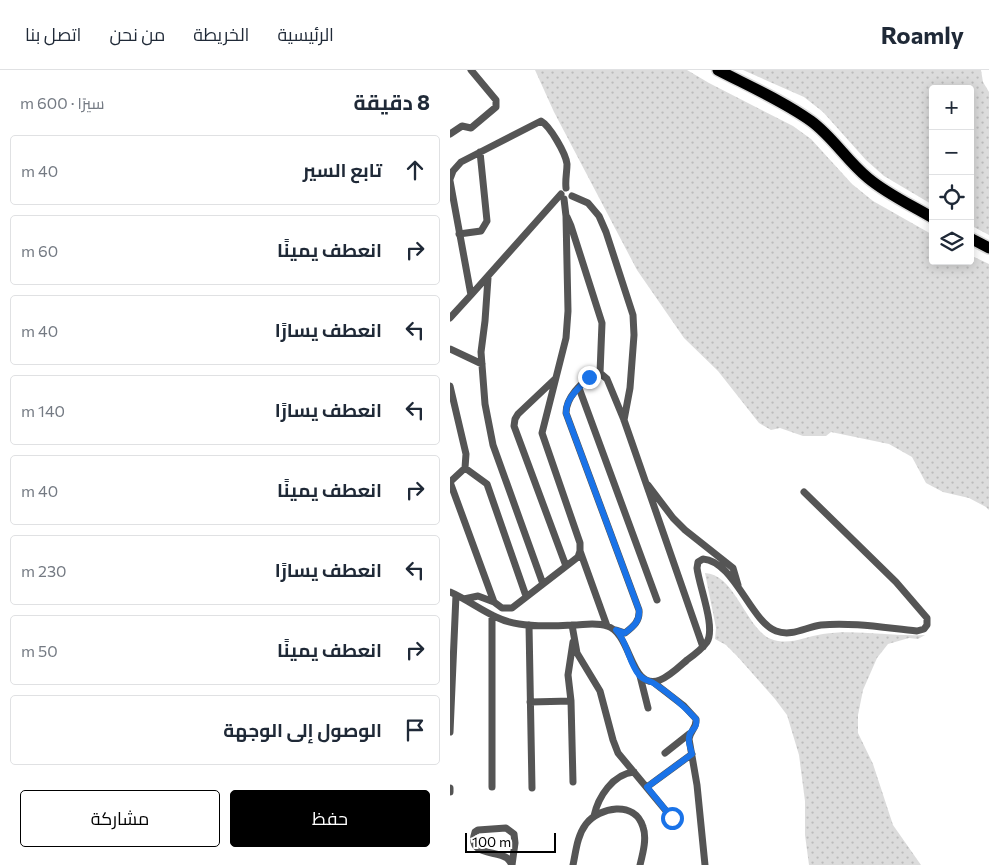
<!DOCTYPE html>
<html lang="ar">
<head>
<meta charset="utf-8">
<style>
	:root { --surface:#fff; --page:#f6f6f7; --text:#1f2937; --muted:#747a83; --line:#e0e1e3; --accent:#000 }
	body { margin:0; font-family:Commissioner,Cairo,sans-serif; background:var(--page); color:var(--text); direction:rtl }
	.controls { position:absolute; right:15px; top:15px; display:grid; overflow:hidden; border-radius:5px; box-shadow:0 2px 12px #0003 }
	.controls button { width:45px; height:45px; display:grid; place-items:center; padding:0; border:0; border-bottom:1px solid var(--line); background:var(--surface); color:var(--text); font:25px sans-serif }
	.scale { position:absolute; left:15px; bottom:12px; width:91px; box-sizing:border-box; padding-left:5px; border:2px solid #000; border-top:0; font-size:14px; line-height:18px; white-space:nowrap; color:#000; -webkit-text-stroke:4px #fff; paint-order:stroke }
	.stop { position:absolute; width:15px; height:15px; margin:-11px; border:4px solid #1a73e8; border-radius:50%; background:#fff }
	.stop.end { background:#1a73e8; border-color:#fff; box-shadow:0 1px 5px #0008 }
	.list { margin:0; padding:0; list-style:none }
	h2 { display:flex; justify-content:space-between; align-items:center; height:65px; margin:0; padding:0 20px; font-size:21px }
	h2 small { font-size:16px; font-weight:400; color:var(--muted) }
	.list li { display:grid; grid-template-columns:32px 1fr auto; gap:15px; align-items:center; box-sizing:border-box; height:70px; margin:0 10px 10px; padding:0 10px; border:1px solid var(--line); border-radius:5px }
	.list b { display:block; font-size:19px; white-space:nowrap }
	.list em { font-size:16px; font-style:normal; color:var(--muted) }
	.actions { display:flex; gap:10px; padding:15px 20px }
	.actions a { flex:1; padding:11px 0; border:1px solid var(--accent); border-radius:5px; text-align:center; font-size:18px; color:var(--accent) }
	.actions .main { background:var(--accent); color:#fff }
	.icon { flex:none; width:28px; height:28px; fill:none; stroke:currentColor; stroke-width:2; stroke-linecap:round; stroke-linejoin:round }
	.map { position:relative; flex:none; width:539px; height:795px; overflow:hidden; direction:ltr }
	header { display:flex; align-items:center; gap:30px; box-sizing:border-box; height:70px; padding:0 25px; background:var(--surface); border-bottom:1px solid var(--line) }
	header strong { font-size:24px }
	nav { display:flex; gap:28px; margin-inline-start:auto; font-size:18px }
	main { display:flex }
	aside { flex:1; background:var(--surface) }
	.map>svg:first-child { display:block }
	.green { fill:url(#green-dots) }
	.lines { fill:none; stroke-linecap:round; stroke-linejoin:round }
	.primary-casing { stroke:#dbdbdb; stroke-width:14 }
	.street { stroke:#555; stroke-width:7 }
	.primary { stroke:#000; stroke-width:11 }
	.route { stroke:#1a73e8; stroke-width:6 }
</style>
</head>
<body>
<header>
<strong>Roamly</strong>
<nav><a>الرئيسية</a><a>الخريطة</a><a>من نحن</a><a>اتصل بنا</a></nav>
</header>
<main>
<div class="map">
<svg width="539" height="795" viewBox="0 0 539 795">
	<defs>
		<pattern id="green-dots" width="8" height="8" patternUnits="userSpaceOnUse" patternTransform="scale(1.25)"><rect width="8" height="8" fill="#dcdcdc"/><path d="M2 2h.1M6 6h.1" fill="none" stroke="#bbb" stroke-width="1.8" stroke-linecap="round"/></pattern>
	</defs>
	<rect width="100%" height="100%" fill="#fff"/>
	<path class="green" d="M 85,0 L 237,0 L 259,13 L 343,56 L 361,69 L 402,114 L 423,131 L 483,165 L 483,191 L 520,191 L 520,185 L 539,194 L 539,440 L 536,437 L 519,428 L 493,422 L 476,413 L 462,387 L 439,374 L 381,362 L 376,366 L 353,366 L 330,358 L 321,360 L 309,353 L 268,301 L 234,268 L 187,200 L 104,42 Z
		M 293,0 L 531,0 L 533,12 L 539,22 L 539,165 L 520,155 L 520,19 L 483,19 L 483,135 L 434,106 L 416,90 L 373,42 L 354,27 Z
		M 255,503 C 285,504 297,560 321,569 C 339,576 354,567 373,564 C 405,559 442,567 475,565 L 468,569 L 459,568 L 438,574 L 427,588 L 413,620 L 408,645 L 408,663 L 423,694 L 443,755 L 471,795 L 359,795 L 355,765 L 355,731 L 349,685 L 337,645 L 325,629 L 287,586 L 276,575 L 265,569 L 266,558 Z"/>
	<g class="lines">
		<g class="primary-casing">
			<path id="primary" d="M 268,0 C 299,16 333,31 361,51 C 383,67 397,91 418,108 C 437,124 461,135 483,148
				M 520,168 L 539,178"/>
		</g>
		<path class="street" d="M 0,64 L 12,56 L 21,58 L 46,37 L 46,30 L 21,0
			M 0,109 L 3,101 L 11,92 L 91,51 C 100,56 116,84 117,94 C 117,102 115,110 116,118
			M 0,111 L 21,225 L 111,124
			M 122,126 L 138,133 L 149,146 L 156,162 L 183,245 L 184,265 L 180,318 L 174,350
			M 117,147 L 121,156 L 152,253 L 150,303
			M 9,164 L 31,161 L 37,151 L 30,82
			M 38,208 L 35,251 L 31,282 L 35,334 L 43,375 L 93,514
			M 0,248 L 21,225
			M 0,279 L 32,294
			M 105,309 L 68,344 L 65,349 L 64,356 L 116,496
			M 0,316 L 16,384 L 15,398 L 0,412
			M 129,318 L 207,530
			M 15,398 L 37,414 L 76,526
			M 0,412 L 44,532 L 52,538 L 62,538 L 128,487 L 130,481 L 130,473 L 92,363 L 116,268 L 118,241 L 116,146 L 114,129
			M 198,415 L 223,448 L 235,460 L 283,498 L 288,515
			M 130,481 L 157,556
			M 0,522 C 23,532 44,551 69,554 C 86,557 105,556 122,555 C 134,555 146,552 157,556 C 182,563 180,622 210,610 C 220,606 229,597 237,590 C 244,585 252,579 257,572 C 266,557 249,516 247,498 L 248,492 L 253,489 C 284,491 301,552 326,561 C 342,567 356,557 371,555 C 402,552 436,558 467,561 L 474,559 L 477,555 L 477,548 L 446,512 L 354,422
			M 14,529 L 28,526 L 44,532
			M 42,545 L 42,717
			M 79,555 L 82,718
			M 122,555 L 127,583 L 150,621 L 163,670 L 168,683 L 222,748
			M 166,560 L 175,563 C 184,556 190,551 189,540 L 116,343 C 116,327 131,314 143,304 L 150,303 L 157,309 L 174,350 L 253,577
			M 190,606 L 198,638
			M 203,612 L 234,636 L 246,649 C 247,658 240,661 239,669 L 247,715 L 255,795
			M 80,632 L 121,631
			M 0,662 L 6,525
			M 215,683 L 239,664
			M 123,712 L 121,631 L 118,605 L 123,572
			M 197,717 L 242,684
			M 0,718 L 0,722
			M 144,746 C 148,727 163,704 184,702
			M 62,795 L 65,773 L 64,764 L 56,758 L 28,760 L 25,762 C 17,786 45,780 57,788 C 58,789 61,793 62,795
			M 123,795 C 126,781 127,766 136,754 C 149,737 185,730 193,757 C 197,768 193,783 190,795"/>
		<use href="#primary" class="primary"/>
	</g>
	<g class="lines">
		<path class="route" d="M 139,307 C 129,319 116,327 116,343 L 189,540 C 190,551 184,556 175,563 L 166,560 C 178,573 178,591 189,605 C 194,611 200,610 205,614 C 220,624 234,636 246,649 C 248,660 239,659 239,668 C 238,673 241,679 242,684 L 197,717 L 222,748"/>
	</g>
</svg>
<div class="controls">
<button>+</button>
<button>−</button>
<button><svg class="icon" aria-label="locate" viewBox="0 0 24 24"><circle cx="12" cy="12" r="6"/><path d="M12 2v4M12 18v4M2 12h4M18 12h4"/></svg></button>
<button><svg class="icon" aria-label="layers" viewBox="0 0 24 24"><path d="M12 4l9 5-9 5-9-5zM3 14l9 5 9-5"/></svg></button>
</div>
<div class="scale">100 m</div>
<div class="stop" style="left:222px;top:748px"></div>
<div class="stop end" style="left:139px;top:307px"></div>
</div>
<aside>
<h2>8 دقيقة<small>سيرًا · 600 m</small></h2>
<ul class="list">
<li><svg class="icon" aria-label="ahead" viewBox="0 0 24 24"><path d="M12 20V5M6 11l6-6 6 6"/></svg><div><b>تابع السير</b></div><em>40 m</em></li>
<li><svg class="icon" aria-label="right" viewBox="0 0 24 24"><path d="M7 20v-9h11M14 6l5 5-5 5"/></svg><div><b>انعطف يمينًا</b></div><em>60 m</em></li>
<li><svg class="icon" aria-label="left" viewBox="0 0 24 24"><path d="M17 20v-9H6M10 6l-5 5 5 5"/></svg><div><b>انعطف يسارًا</b></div><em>40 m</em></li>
<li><svg class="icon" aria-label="left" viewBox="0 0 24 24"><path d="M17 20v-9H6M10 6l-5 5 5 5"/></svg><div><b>انعطف يسارًا</b></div><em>140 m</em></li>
<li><svg class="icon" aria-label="right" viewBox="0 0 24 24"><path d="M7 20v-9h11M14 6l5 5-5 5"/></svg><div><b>انعطف يمينًا</b></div><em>40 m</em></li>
<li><svg class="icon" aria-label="left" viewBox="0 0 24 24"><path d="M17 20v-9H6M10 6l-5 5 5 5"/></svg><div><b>انعطف يسارًا</b></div><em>230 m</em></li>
<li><svg class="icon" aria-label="right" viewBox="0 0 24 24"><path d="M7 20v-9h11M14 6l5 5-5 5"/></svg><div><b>انعطف يمينًا</b></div><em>50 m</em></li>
<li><svg class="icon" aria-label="arrive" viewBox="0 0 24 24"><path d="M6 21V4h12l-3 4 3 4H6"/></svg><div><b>الوصول إلى الوجهة</b></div></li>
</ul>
<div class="actions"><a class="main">حفظ</a><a>مشاركة</a></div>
</aside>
</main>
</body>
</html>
